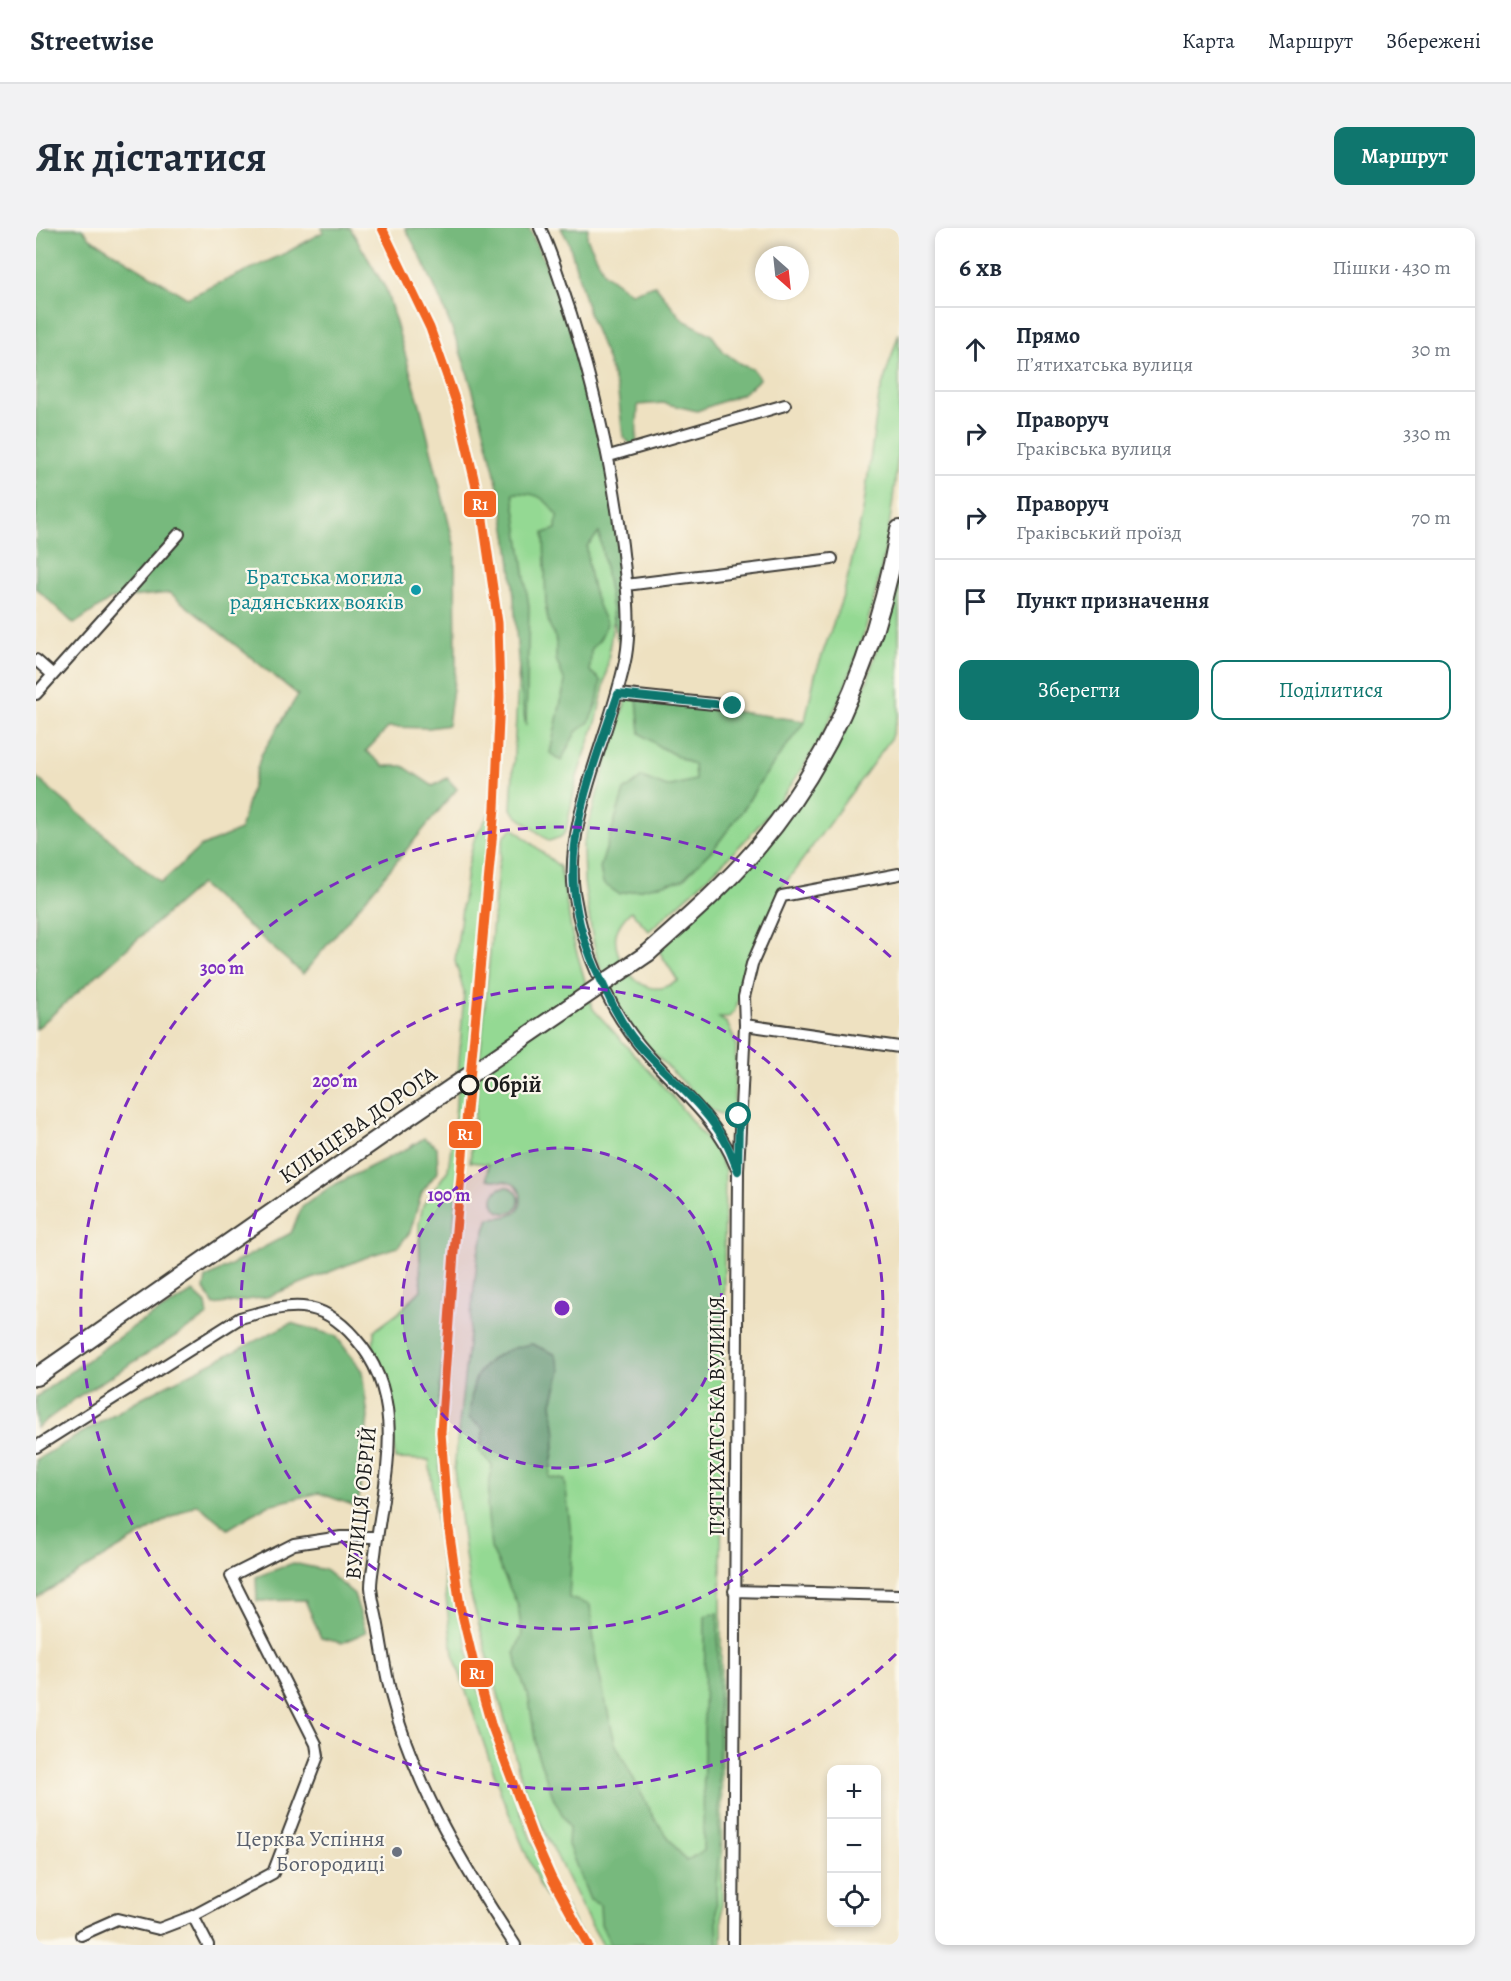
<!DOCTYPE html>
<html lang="uk">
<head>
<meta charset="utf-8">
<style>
	:root { --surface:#fff; --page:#f2f2f3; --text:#1f2937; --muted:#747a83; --line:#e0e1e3; --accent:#0f766e }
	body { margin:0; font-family:Alegreya,serif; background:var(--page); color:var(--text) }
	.controls { position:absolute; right:18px; bottom:18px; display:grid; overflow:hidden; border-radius:12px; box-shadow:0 3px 9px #0003 }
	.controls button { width:54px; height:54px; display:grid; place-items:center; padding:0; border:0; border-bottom:2px solid var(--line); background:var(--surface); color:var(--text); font:30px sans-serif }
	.compass { position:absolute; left:719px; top:18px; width:54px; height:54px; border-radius:50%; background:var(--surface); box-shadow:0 3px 9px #0003; rotate:153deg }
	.stop { position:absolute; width:18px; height:18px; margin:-14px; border:4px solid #0f766e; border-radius:50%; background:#fff }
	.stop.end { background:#0f766e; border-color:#fff; box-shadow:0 2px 6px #0008 }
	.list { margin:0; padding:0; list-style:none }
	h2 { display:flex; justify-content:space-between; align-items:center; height:78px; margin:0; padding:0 24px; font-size:26px }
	h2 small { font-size:20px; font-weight:400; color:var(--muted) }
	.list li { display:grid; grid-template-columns:39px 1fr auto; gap:18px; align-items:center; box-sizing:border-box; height:84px; padding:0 24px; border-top:2px solid var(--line) }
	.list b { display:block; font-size:22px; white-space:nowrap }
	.list p { margin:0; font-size:20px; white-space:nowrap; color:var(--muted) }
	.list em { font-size:20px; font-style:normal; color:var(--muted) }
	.actions { display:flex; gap:12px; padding:18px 24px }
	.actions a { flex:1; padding:14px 0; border:2px solid var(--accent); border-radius:12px; text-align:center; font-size:21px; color:var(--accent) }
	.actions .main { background:var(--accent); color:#fff }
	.icon { flex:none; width:33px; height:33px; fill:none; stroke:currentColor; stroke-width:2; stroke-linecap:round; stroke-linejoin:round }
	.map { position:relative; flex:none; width:863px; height:1717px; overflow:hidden; border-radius:12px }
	header { display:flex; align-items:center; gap:36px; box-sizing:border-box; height:84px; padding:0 30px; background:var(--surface); border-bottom:2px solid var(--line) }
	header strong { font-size:28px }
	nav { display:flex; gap:33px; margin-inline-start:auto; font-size:21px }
	.intro { display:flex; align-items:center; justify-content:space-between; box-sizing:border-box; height:144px; padding:0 36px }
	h1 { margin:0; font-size:42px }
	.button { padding:15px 27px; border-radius:12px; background:var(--accent); color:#fff; font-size:21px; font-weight:700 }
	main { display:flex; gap:36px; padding:0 36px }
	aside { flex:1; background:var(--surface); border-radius:12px; box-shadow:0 3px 9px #0003 }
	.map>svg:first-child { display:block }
	.green { fill:#94d993; stroke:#587a58; stroke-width:1.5 }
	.forest { fill:#77b97d; stroke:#4a6a4c; stroke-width:1.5 }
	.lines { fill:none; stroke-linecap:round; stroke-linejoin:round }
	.minor-casing { stroke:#3c3a35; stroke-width:14 }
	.highway-casing { stroke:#3c3a35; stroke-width:20 }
	.minor { stroke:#fff; stroke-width:10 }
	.highway { stroke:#fff; stroke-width:16 }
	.highway-bridge-casing { stroke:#3c3a35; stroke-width:20; stroke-linecap:butt }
	.highway-bridge { stroke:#fff; stroke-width:16 }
	.rail-1-casing { stroke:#fbf7ec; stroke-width:14 }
	.rail-1 { stroke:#f26522; stroke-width:9 }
	.route { stroke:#0f766e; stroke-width:8 }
	.ring { fill:none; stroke:#7b2cbf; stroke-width:3; stroke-dasharray:10 8 }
	.culture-dot { fill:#0f9aa8; stroke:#fbf7ec; stroke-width:2 }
	.stop-dot { fill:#fbf7ec; stroke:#1c1c1c; stroke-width:3 }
	.worship-dot { fill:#6b7280; stroke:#fbf7ec; stroke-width:2 }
	.labels { text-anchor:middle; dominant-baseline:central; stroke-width:4.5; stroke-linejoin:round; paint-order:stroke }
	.culture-label { font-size:22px; fill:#0d838f; stroke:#fbf7ec; text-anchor:end }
	.stop-label { font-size:22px; font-weight:bold; fill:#1c1c1c; stroke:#fbf7ec; text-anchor:start }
	.street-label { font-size:22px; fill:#1c1c1c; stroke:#fbf7ec }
	.worship-label { font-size:22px; fill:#5b616d; stroke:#fbf7ec; text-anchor:end }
	.centre { fill:#7b2cbf; stroke:#fbf7ec; stroke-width:3 }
	.ring-label { font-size:18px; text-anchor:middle; font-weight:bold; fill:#7b2cbf; stroke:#fbf7ec; stroke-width:4.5; stroke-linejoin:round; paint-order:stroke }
	.line-badge { stroke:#fbf7ec; stroke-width:2 }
	.badge-label { font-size:16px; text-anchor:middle; font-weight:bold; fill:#fff }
</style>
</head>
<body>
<header>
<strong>Streetwise</strong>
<nav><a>Карта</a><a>Маршрут</a><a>Збережені</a></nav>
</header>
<div class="intro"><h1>Як дістатися</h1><a class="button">Маршрут</a></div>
<main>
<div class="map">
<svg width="863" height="1717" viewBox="0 0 863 1717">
	<rect width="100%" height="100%" fill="#fbf7ec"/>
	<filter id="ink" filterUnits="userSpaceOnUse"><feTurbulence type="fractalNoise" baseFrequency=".0167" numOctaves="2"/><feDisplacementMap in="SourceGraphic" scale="12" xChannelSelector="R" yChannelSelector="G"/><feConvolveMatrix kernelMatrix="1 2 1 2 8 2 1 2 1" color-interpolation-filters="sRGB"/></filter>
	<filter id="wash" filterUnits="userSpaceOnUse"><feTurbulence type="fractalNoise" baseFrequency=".008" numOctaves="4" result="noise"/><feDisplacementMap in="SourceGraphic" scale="24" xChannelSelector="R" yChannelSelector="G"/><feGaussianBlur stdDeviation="1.35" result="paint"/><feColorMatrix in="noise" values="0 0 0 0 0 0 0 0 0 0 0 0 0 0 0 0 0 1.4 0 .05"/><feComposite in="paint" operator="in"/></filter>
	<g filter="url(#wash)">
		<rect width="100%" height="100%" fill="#eee1c1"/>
		<path class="green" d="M 863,105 C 863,140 863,175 863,210 C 854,343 819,485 730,589 C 695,630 653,667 613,703 L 595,683 C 589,689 582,697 580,706 C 576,728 599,764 625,760 C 630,759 637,755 642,753 L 623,723 L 771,564 L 809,500 L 832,451 L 863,341 L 863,485 L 854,512 L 748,657 L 698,784 L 692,790 L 683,790 L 691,795 L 700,815 L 698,879 L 692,886 L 685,886 L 675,882 L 601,808 L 575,766 L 561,730 L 556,707 L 548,654 L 547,617 L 577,509 L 592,467 L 602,468 L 604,505 L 769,493 L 779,447 L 808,365 L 827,283 L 843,168 Z
			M 521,191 L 570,313 L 577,394 L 570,448 L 561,491 L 541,549 L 530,603 L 525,609 L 513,613 L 481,588 L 475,581 L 485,399 L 477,265 Z
			M 457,579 L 411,1067 L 402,1189 L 404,1248 L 411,1322 L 435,1436 L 461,1520 L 494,1609 L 516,1656 L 551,1717 L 541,1717 L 505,1661 L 467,1571 L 417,1426 L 393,1232 L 359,1231 L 355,1177 L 337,1124 L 338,1103 L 362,1085 L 385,1062 L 383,996 L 387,977 L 412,942 L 419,889 L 428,764 L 419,733 L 431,642 L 438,612 Z
			M 477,600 L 524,639 L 537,711 L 557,781 L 636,868 L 681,925 L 689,943 L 685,1349 L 686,1717 L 567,1717 L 549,1686 L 488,1561 L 434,1364 L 418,1242 L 442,1025 L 453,990 C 468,989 486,989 485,970 C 485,965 483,960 479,957 C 472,952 459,953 451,951 L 452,936 L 434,934 L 462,640 L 468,608 Z
			M457 972a13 13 0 1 1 26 0a13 13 0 1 1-26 0Z"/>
		<path class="forest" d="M 0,0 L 46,0 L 54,10 L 151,70 L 250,25 L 287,4 L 286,0 L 314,0 L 350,61 L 384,177 L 419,320 L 420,439 L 412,497 L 393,500 L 353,499 L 330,523 L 348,538 L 367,538 L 397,558 L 411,550 L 421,561 L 267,746 L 164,656 L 0,801 L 0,549 L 125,655 L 164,619 L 204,602 L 225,527 L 262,467 L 134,365 L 75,371 L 38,396 L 0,360 Z
			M 369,0 L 493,0 L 507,30 L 532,95 L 555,172 L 572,243 L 591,384 L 588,423 L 581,410 L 563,305 L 551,318 C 552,346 557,371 571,396 L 564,411 L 555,422 L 554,443 L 565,453 L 561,475 L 553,494 L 540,504 L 525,533 L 514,525 L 529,454 L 520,431 L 520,412 L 513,396 L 510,381 L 508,305 L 520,301 L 521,286 C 506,267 500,265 477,265 L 493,379 L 490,498 C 480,445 481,391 475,338 C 471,299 463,260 453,222 C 434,144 409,70 369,0 Z
			M 525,0 L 552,0 L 551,10 L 569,46 L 595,65 L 619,57 L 647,92 L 675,106 L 688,124 L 706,137 L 717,141 L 724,151 L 706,166 L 661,183 L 627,175 L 602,177 L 600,221 L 587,209 L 582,165 L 571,131 L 553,86 L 533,15 Z
			M 601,470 L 769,493 L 722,557 L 707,582 L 679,619 L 646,652 L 583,666 L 567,655 L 564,640 L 588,563 L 606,549 L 631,559 L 659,552 L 658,537 L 624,519 L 604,505 Z
			M 388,910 L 401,919 L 402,943 L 386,964 L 374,1004 L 362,1019 L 336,1027 L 231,1069 L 178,1077 L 168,1061 L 170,1050 L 255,1005 L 266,979 L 294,959 L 374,919 Z
			M 157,1064 L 170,1076 L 172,1088 L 43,1168 L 0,1200 L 0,1169 L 100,1097 Z
			M 255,1095 L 300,1108 L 326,1143 L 332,1189 L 322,1279 L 283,1265 L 232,1277 L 192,1301 L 161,1276 L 130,1292 L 0,1370 L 0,1232 L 107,1169 Z
			M 496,1116 L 519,1126 L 525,1142 L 516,1175 L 520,1207 L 513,1249 L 529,1252 L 536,1316 L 533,1370 L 554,1377 L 560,1432 L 579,1515 L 618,1590 L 650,1633 L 667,1623 L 669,1388 L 682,1385 L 683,1623 L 680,1657 L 682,1717 L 575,1717 L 565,1696 L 564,1677 L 554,1672 L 532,1617 L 533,1599 L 518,1571 L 501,1525 L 493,1471 L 482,1440 L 479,1424 L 486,1406 L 482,1378 L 455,1320 L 451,1277 L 456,1237 L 443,1223 L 448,1201 L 433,1190 C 435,1178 435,1163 439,1152 C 449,1129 474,1119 496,1116 Z
			M 257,1335 L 289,1342 L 318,1366 L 330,1404 L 306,1415 L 285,1410 L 269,1372 L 221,1373 L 220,1349 Z"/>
	</g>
	<g filter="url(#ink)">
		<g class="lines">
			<g class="minor-casing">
				<path id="minor" d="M 504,0 C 517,28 525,57 535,86 C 559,163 576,237 586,317 C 590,354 596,391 590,428 C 577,501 528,591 538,664 C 547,723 572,782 612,827 C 644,863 681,891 699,937
					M 573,228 L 749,177
					M 590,357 L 796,331
					M 0,432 L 17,447
					M 0,466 L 143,306
					M 582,466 L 697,478
					M 709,797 L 863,819
					M 0,1219 L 204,1090 C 253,1076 283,1068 319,1110 C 372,1169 349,1248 340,1318 C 339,1331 335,1346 335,1359 C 336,1373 341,1389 343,1403 C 347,1426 350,1449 356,1470 C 379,1559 429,1641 479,1717
					M 698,1363 L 863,1367
					M 45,1707 L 81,1691 L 123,1701 L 157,1688
					M 172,1717 L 157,1688 L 237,1645 L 282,1528 L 280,1516 L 195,1348 L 258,1316 L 305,1309 L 341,1309
					M 697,1717 L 702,943 L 709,797 L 708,769 L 716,736 L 746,668 L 863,646"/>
			</g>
			<g class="highway-casing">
				<path id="highway" d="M 612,725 C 649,692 687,659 720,621 C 798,530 842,418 863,301
					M 0,1149 L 371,890"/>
			</g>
			<use href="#minor" class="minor"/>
			<use href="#highway" class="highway"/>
			<g class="highway-bridge-casing">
				<path id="highway-bridge" d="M 371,890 L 612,725"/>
			</g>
			<use href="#highway-bridge" class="highway-bridge"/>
			<g class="rail-1-casing">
				<path id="rail-1" d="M 346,0 L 394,100 L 421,177 L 446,285 L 462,395 L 464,469 L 459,580 L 418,1024 L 405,1204 L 412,1295 L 424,1378 L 438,1436 L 455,1496 L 498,1611 L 516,1651 L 552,1717"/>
			</g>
			<use href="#rail-1" class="rail-1"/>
		</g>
	</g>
	<g class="lines" filter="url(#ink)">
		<path class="route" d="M 697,478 L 582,466 C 562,525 532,597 538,661 C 541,692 551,724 565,752 C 575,774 585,796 601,815 C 631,849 670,877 691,917 C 695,925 698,934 702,943 L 703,888"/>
	</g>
	<circle cx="526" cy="1080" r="160" fill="#7b2cbf" fill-opacity=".12"/>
	<g class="ring">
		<circle cx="526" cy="1080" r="160"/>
		<circle cx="526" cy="1080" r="321"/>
		<path d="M860 1426A481 481 0 1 1 860 734"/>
	</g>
	<circle class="culture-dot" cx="380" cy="362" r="6"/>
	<circle class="stop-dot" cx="433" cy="857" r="9"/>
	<circle class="worship-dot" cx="361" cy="1624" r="6"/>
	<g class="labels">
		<g class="culture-label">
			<text x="368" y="349">Братська могила<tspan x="368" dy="25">радянських вояків</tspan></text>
		</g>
		<g class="stop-label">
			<text x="448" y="857">Обрій</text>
		</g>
		<g class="street-label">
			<text transform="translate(322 897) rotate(-35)">КІЛЬЦЕВА ДОРОГА</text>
			<text transform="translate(681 1188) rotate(-90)">П’ЯТИХАТСЬКА ВУЛИЦЯ</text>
			<text transform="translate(325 1275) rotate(-84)">ВУЛИЦЯ ОБРІЙ</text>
		</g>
		<g class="worship-label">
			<text x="349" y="1611">Церква Успіння<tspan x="349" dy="25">Богородиці</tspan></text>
		</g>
	</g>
	<circle cx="526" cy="1080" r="9" class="centre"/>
	<g class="ring-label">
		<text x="186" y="746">300 m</text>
		<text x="299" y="859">200 m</text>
		<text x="413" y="973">100 m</text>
	</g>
	<g class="line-badge">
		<rect x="427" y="262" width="34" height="28" rx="6" fill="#f26522"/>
		<rect x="412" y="892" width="34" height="29" rx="6" fill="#f26522"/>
		<rect x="424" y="1431" width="34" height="29" rx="6" fill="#f26522"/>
	</g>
	<g class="badge-label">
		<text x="444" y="282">R1</text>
		<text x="429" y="912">R1</text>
		<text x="441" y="1451">R1</text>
	</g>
</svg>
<div class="controls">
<button>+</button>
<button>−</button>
<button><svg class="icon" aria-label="locate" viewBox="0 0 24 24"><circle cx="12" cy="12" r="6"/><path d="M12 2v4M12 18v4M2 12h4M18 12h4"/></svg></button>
</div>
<svg class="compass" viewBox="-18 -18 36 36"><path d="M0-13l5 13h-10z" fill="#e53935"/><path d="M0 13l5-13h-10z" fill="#747a83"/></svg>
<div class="stop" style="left:703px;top:888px"></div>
<div class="stop end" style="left:697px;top:478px"></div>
</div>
<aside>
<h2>6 хв<small>Пішки · 430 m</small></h2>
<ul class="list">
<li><svg class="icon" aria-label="ahead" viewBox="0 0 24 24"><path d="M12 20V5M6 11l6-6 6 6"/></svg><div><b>Прямо</b><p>П’ятихатська вулиця</p></div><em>30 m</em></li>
<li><svg class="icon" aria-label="right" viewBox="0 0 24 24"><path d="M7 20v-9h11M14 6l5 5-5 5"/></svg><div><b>Праворуч</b><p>Граківська вулиця</p></div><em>330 m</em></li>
<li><svg class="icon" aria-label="right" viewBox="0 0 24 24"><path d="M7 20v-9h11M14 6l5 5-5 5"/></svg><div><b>Праворуч</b><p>Граківський проїзд</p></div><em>70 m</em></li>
<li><svg class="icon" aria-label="arrive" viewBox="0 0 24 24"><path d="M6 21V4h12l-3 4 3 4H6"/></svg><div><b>Пункт призначення</b></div></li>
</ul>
<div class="actions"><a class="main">Зберегти</a><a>Поділитися</a></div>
</aside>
</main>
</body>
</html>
